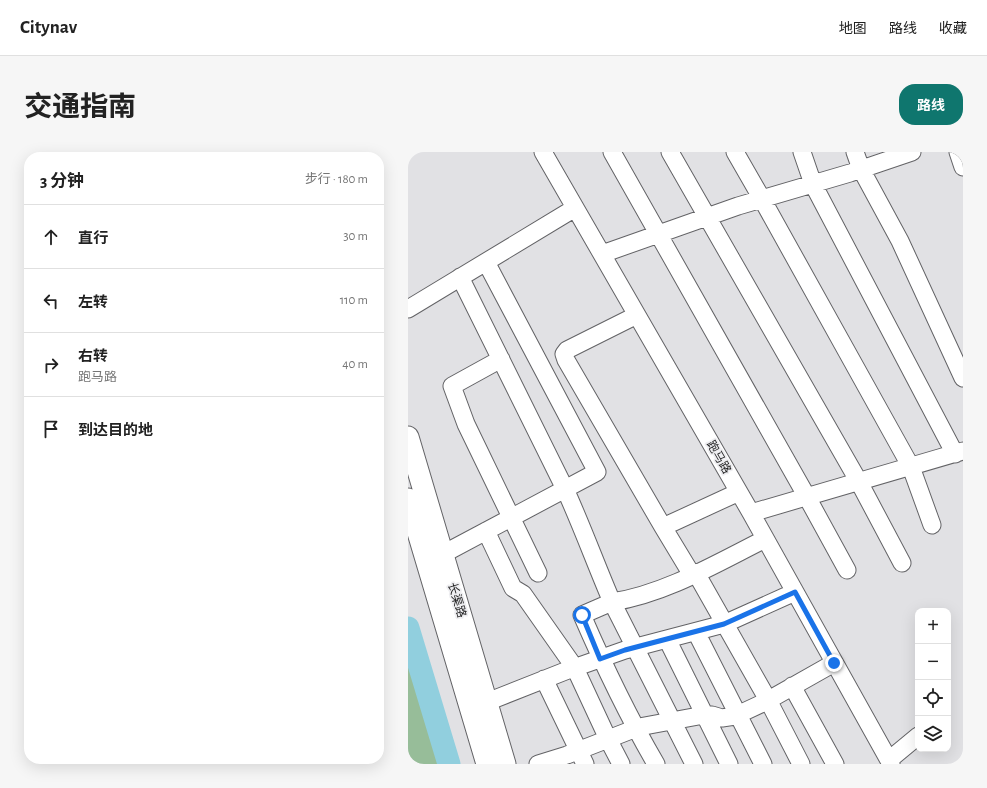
<!DOCTYPE html>
<html lang="zh">
<head>
<meta charset="utf-8">
<style>
	:root { --surface:#fff; --page:#f6f6f6; --text:#222; --muted:#767676; --line:#e0e0e0; --accent:#0f766e }
	body { margin:0; font-family:"Alegreya Sans","Noto Sans SC",sans-serif; background:var(--page); color:var(--text) }
	.controls { position:absolute; right:12px; bottom:12px; display:grid; overflow:hidden; border-radius:8px; box-shadow:0 4px 16px #0002 }
	.controls button { width:36px; height:36px; display:grid; place-items:center; padding:0; border:0; border-bottom:1px solid var(--line); background:var(--surface); color:var(--text); font:20px sans-serif }
	.stop { position:absolute; width:12px; height:12px; margin:-9px; border:3px solid #1a73e8; border-radius:50%; background:#fff }
	.stop.end { background:#1a73e8; border-color:#fff; box-shadow:0 1px 4px #0008 }
	.list { margin:0; padding:0; list-style:none }
	h2 { display:flex; justify-content:space-between; align-items:center; height:52px; margin:0; padding:0 16px; font-size:17px }
	h2 small { font-size:13px; font-weight:400; color:var(--muted) }
	.list li { display:grid; grid-template-columns:26px 1fr auto; gap:12px; align-items:center; box-sizing:border-box; height:64px; padding:0 16px; border-top:1px solid var(--line) }
	.list b { display:block; font-size:15px; white-space:nowrap }
	.list p { margin:0; font-size:13px; white-space:nowrap; color:var(--muted) }
	.list em { font-size:13px; font-style:normal; color:var(--muted) }
	.icon { flex:none; width:22px; height:22px; fill:none; stroke:currentColor; stroke-width:2; stroke-linecap:round; stroke-linejoin:round }
	.map { position:relative; flex:none; width:555px; height:612px; overflow:hidden; border-radius:16px }
	header { display:flex; align-items:center; gap:24px; box-sizing:border-box; height:56px; padding:0 20px; background:var(--surface); border-bottom:1px solid var(--line) }
	header strong { font-size:19px }
	nav { display:flex; gap:22px; margin-inline-start:auto; font-size:14px }
	.intro { display:flex; align-items:center; justify-content:space-between; box-sizing:border-box; height:96px; padding:0 24px }
	h1 { margin:0; font-size:28px }
	.button { padding:10px 18px; border-radius:16px; background:var(--accent); color:#fff; font-size:14px; font-weight:700 }
	main { display:flex; gap:24px; padding:0 24px }
	aside { flex:1; background:var(--surface); border-radius:16px; box-shadow:0 4px 16px #0002 }
	.map>svg:first-child { display:block }
	.green { fill:#97bd99 }
	.lines { fill:none; stroke-linecap:round; stroke-linejoin:round }
	.river { stroke:#91cfde; stroke-width:23 }
	.minor-casing { stroke:#636366; stroke-width:19 }
	.major-casing { stroke:#636366; stroke-width:23 }
	.minor { stroke:#fff; stroke-width:17 }
	.major { stroke:#fff; stroke-width:21 }
	.route { stroke:#1a73e8; stroke-width:5 }
	.labels { text-anchor:middle; dominant-baseline:central; stroke-width:3.5; stroke-linejoin:round; paint-order:stroke }
	.street-label { font-size:12px; fill:#1e1e1f; stroke:#eeeef1 }
</style>
</head>
<body>
<header>
<strong>Citynav</strong>
<nav><a>地图</a><a>路线</a><a>收藏</a></nav>
</header>
<div class="intro"><h1>交通指南</h1><a class="button">路线</a></div>
<main>
<aside>
<h2>3 分钟<small>步行 · 180 m</small></h2>
<ul class="list">
<li><svg class="icon" aria-label="ahead" viewBox="0 0 24 24"><path d="M12 20V5M6 11l6-6 6 6"/></svg><div><b>直行</b></div><em>30 m</em></li>
<li><svg class="icon" aria-label="left" viewBox="0 0 24 24"><path d="M17 20v-9H6M10 6l-5 5 5 5"/></svg><div><b>左转</b></div><em>110 m</em></li>
<li><svg class="icon" aria-label="right" viewBox="0 0 24 24"><path d="M7 20v-9h11M14 6l5 5-5 5"/></svg><div><b>右转</b><p>跑马路</p></div><em>40 m</em></li>
<li><svg class="icon" aria-label="arrive" viewBox="0 0 24 24"><path d="M6 21V4h12l-3 4 3 4H6"/></svg><div><b>到达目的地</b></div></li>
</ul>
</aside>
<div class="map">
<svg width="555" height="612" viewBox="0 0 555 612">
	<rect width="100%" height="100%" fill="#e1e1e4"/>
	<path class="green" d="M 0,513 L 30,612 L 0,612 Z"/>
	<g class="lines">
		<path class="river" d="M 0,476 L 41,612"/>
		<g class="minor-casing">
			<path id="minor" d="M 135,0 L 343,361 L 483,612
				M 204,0 L 399,345 L 439,418
				M 262,0 L 451,330 L 494,411
				M 327,0 L 354,47 L 503,315 L 524,373
				M 394,0 L 405,32 L 547,302
				M 447,0 L 453,17 L 492,89 L 555,226
				M 550,0 L 555,15
				M 194,102 L 330,54 L 442,21 L 504,0
				M 52,125 L 157,337 C 174,374 188,413 204,450 C 257,442 309,411 357,387
				M 0,157 L 167,56
				M 229,163 L 159,198 L 156,202 L 158,208 L 255,375 L 284,423
				M 93,207 L 44,234 L 58,272 L 130,421
				M 343,361 L 555,299
				M 255,375 L 331,340
				M 78,379 L 105,436 L 115,442 L 167,516 L 200,587 L 213,612
				M 35,402 L 189,320 L 78,110
				M 288,421 L 360,548 L 393,612
				M 288,480 L 355,612
				M 259,487 L 321,612
				M 136,527 L 177,612
				M 384,534 L 427,612
				M 79,550 L 160,518 L 217,498 L 316,472 L 387,440
				M 481,608 L 510,584
				M 130,612 L 159,603 L 231,575 L 296,563 L 304,563 L 314,566 L 327,564 L 357,550 L 426,511
				M 248,612 C 220,564 196,514 174,463 L 204,450 L 286,612"/>
		</g>
		<g class="major-casing">
			<path id="major" d="M 0,285 L 97,612
				M 0,347 L 79,612"/>
		</g>
		<use href="#minor" class="minor"/>
		<use href="#major" class="major"/>
	</g>
	<g class="lines">
		<path class="route" d="M 174,463 L 192,507 L 217,498 L 316,472 L 387,440 L 426,511"/>
	</g>
	<g class="labels">
		<g class="street-label">
			<text transform="translate(311 305) rotate(60)">跑马路</text>
			<text transform="translate(49 448) rotate(73)">长渠路</text>
		</g>
	</g>
</svg>
<div class="controls">
<button>+</button>
<button>−</button>
<button><svg class="icon" aria-label="locate" viewBox="0 0 24 24"><circle cx="12" cy="12" r="6"/><path d="M12 2v4M12 18v4M2 12h4M18 12h4"/></svg></button>
<button><svg class="icon" aria-label="layers" viewBox="0 0 24 24"><path d="M12 4l9 5-9 5-9-5zM3 14l9 5 9-5"/></svg></button>
</div>
<div class="stop" style="left:174px;top:463px"></div>
<div class="stop end" style="left:426px;top:511px"></div>
</div>
</main>
</body>
</html>
